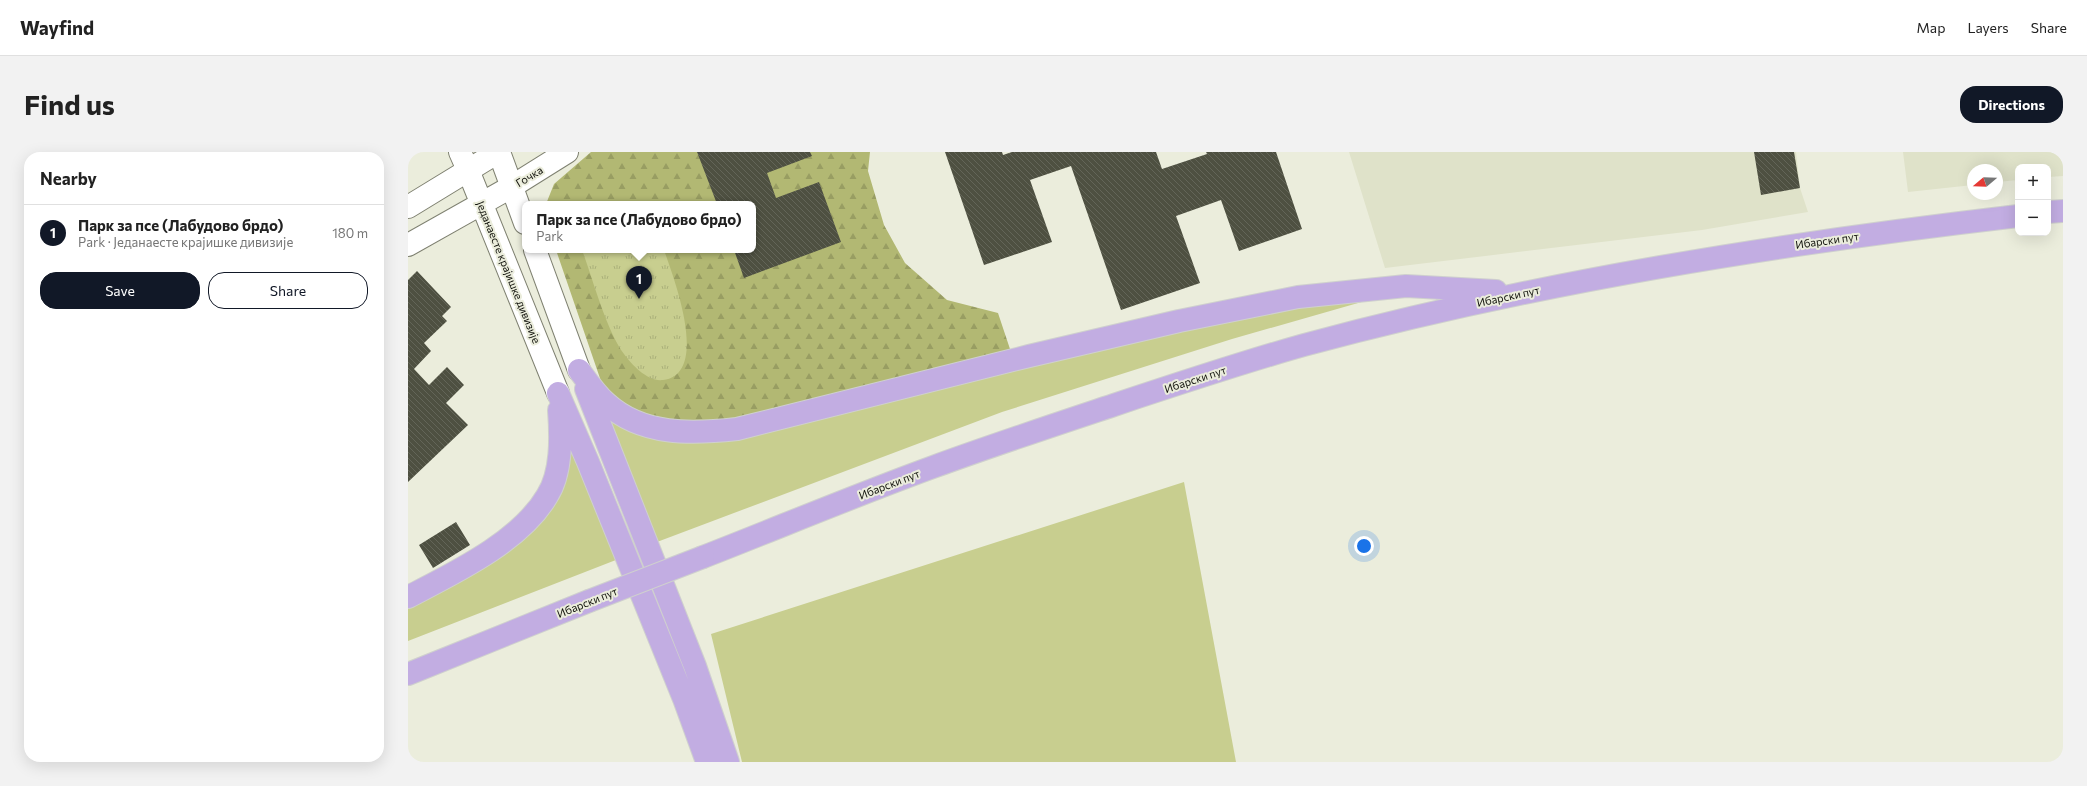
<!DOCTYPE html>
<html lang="en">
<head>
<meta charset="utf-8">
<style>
	:root { --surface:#fff; --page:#f2f2f2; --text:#222; --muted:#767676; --line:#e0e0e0; --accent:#111827 }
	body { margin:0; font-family:Commissioner,sans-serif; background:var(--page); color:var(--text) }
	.controls { position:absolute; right:12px; top:12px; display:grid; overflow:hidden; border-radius:8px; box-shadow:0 4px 16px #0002 }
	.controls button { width:36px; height:36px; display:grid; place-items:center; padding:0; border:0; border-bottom:1px solid var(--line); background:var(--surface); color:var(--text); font:20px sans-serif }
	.compass { position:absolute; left:1559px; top:12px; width:36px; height:36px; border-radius:50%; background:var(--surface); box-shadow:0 4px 16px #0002; rotate:251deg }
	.you { position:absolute; left:956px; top:394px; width:14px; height:14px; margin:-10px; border:3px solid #fff; border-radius:50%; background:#1a73e8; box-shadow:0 0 0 6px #1a73e833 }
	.badge { display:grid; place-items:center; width:26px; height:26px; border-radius:50%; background:var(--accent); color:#fff; font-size:13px; font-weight:700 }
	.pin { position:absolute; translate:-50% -33px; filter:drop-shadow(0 1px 2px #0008) }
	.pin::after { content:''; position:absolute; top:21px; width:14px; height:12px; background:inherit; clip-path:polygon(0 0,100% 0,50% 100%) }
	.popup { position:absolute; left:114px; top:49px; width:234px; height:52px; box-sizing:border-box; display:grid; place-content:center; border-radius:8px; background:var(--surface); filter:drop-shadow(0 1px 3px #0005); font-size:13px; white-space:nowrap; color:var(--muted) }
	.popup b { font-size:15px; color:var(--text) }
	.popup::after { content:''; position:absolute; left:50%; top:100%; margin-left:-8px; border:8px solid transparent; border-top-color:var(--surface) }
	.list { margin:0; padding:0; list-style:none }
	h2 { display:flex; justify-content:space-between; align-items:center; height:52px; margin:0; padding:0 16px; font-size:17px }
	h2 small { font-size:13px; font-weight:400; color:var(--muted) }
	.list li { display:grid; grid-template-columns:26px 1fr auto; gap:12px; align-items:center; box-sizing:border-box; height:56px; padding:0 16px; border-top:1px solid var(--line) }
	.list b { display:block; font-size:15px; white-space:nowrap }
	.list p { margin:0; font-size:13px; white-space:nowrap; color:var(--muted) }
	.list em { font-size:13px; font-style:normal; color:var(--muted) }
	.actions { display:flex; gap:8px; padding:12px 16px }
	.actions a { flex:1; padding:9px 0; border:1px solid var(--accent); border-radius:16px; text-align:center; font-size:14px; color:var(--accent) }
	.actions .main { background:var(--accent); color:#fff }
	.map { position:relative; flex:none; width:1655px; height:610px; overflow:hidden; border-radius:16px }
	header { display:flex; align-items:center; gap:24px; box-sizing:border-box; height:56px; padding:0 20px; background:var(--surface); border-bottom:1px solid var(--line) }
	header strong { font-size:19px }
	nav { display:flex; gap:22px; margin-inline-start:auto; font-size:14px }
	.intro { display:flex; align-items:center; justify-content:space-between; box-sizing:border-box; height:96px; padding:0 24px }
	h1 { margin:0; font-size:28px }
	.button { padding:10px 18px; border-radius:16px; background:var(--accent); color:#fff; font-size:14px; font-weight:700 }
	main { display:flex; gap:24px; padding:0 24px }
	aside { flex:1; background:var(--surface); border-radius:16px; box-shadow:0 4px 16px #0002 }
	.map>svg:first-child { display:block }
	.built { fill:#dfe2c9 }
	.grass { fill:#c8ce8f }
	.forest { fill:url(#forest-firs) }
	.park { fill:url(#park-tufts) }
	.building { fill:url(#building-back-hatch) }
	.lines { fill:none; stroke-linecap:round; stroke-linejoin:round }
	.tertiary-casing { stroke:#7f8171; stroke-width:24 }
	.secondary-casing { stroke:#7f8171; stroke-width:24 }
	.primary-casing { stroke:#cfd0ce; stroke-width:24 }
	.tertiary { stroke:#fff; stroke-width:22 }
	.secondary { stroke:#fff; stroke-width:22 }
	.primary { stroke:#c2ade2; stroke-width:22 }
	.primary-bridge-casing { stroke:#cfd0ce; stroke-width:24; stroke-linecap:butt }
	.primary-bridge { stroke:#c2ade2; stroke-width:22 }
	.labels { text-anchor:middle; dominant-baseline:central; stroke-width:4; stroke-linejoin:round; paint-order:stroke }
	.street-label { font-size:11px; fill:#11120c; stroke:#ebeddc }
</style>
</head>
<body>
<header>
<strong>Wayfind</strong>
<nav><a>Map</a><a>Layers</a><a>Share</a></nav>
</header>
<div class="intro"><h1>Find us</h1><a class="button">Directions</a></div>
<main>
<aside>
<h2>Nearby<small></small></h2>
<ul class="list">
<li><span class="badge">1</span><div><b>Парк за псе (Лабудово брдо)</b><p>Park · Једанаесте крајишке дивизије</p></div><em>180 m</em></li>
</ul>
<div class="actions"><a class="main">Save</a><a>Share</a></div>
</aside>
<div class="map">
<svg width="1655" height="610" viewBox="0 0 1655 610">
	<defs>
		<pattern id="forest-firs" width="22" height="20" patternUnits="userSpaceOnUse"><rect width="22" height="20" fill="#b2b873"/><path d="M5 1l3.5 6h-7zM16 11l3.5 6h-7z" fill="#989d62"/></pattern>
		<pattern id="park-tufts" width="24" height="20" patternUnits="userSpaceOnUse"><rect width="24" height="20" fill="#c8ce8f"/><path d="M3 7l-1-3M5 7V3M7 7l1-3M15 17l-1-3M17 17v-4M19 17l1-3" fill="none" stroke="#abb07a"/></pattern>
		<pattern id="building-back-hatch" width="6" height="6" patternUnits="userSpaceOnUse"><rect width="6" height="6" fill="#4e5041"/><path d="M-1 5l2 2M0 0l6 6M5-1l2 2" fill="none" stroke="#636558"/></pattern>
	</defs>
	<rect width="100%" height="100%" fill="#ebeddc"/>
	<path class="built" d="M 941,0 L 1388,0 L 1392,36 L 1400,60 L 1294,78 L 977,116 Z
		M 1495,0 L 1655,0 L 1655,24 L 1640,25 L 1640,15 L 1610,15 L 1610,28 L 1589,30 L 1589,18 L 1565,18 L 1565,33 L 1500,40 Z"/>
	<path class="grass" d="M 957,144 L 957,149 L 824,187 L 594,260 L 241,393 L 192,256 L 714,191 L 809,171 Z
		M 161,287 L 213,406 L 0,489 L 0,457 L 42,434 L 111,388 Z
		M 776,330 L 828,610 L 334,610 L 303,482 Z"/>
	<path class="forest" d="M 183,0 L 462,0 L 460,19 L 476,73 L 497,111 L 539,148 L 590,161 L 603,200 L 311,273 L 256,269 L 218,255 L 195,235 L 148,98 L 345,98 L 345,52 L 138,52 L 146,32 Z"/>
	<path class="park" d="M 174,98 L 256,98 C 265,124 303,222 255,228 C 240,230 224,213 216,202 C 198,178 185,127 174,98 Z"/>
	<path class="building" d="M 289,0 L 402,0 L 404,4 L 359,21 L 368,46 L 411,30 L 433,90 L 336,126 L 326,98 L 345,98 L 345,52 L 309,52 Z
		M 537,0 L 594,0 L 595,3 L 604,0 L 748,0 L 754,17 L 799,2 L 798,0 L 868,0 L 894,77 L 831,99 L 813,48 L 768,64 L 792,131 L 713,158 L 663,14 L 622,28 L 644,90 L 576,113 Z
		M 1346,0 L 1386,0 L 1392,36 L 1353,43 Z
		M 9,119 L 43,155 L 34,164 L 39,169 L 16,191 L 23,199 L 6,217 L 21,233 L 39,215 L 56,233 L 38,251 L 60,273 L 0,330 L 0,128 Z
		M 48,370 L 62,393 L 25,416 L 11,393 Z"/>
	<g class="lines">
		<g class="tertiary-casing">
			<path id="tertiary" d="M 52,0 L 60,18
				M 103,35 L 159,0"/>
		</g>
		<g class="secondary-casing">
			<path id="secondary" d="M 91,0 L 117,71
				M 60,18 L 150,241
				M 0,55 L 90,0
				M 0,93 L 103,35
				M 127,98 L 171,218"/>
		</g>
		<g class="primary-casing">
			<path id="primary" d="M 1640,60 L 1655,59
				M 171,218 C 179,229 187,241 198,251 C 234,284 284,282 329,277 L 621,204 L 771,169 L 890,145 L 998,134 L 1088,139
				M 178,237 L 287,514 L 320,610
				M 150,241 L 180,310 L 276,547 L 299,610
				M 295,405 C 372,375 448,343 525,315 C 585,293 646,273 706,253 C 769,232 832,211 896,193 C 1130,130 1369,92 1610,64
				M 0,445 C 46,421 112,390 139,344 C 154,321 153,285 151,258
				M 0,522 L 181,449"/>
		</g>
		<use href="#tertiary" class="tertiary"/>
		<use href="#secondary" class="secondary"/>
		<use href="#primary" class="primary"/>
		<g class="primary-bridge-casing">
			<path id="primary-bridge" d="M 181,449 L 295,405"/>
		</g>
		<use href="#primary-bridge" class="primary-bridge"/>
	</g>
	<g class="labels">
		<g class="street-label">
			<text transform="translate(121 24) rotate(-31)">Гочка</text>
			<text transform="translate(1419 88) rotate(-8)">Ибарски пут</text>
			<text transform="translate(101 120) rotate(68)">Једанаесте крајишке дивизије</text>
			<text transform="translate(1100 144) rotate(-12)">Ибарски пут</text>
			<text transform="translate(787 227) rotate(-18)">Ибарски пут</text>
			<text transform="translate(481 332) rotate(-21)">Ибарски пут</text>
			<text transform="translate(179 450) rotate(-22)">Ибарски пут</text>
		</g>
	</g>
</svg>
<div class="controls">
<button>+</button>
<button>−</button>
</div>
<svg class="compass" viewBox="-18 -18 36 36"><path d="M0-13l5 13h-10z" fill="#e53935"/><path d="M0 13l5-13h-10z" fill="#767676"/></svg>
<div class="you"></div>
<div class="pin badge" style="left:231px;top:147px">1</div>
<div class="popup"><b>Парк за псе (Лабудово брдо)</b>Park</div>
</div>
</main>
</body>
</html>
